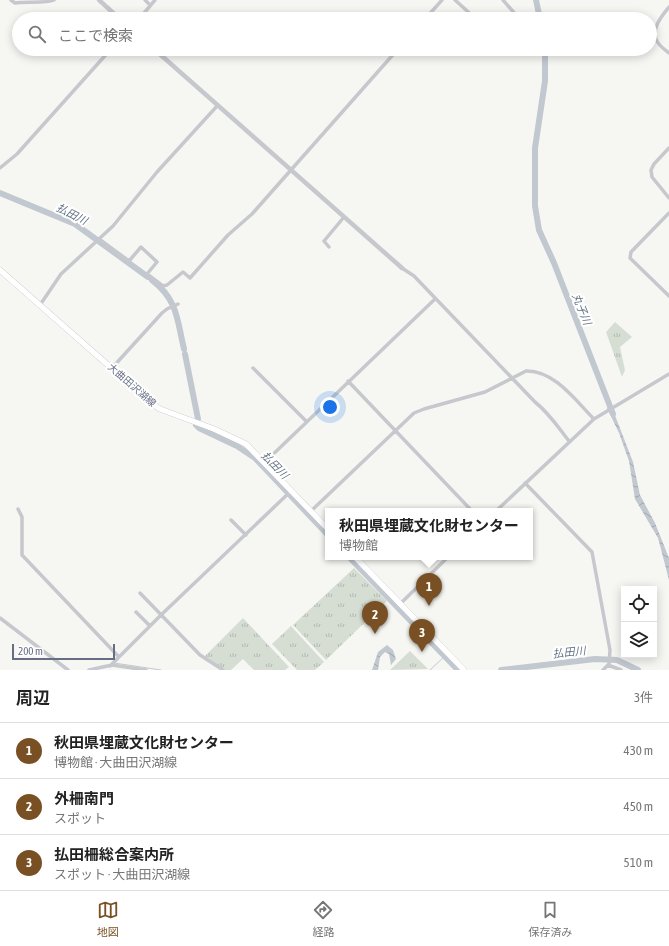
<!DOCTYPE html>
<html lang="ja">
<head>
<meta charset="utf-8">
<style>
	:root { --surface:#fff; --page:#f2f2f2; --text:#222; --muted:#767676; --line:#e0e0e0; --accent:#785024 }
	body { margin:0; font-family:"Asap Condensed","Noto Sans JP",sans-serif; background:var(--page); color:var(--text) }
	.controls { position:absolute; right:12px; bottom:12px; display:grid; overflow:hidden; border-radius:0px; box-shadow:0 2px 10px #0003 }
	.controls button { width:36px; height:36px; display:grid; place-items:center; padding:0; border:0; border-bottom:1px solid var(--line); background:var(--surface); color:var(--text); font:20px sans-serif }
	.scale { position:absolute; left:12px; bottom:10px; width:103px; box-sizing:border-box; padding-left:4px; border:2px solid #666e84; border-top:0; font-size:11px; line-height:14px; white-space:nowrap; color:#666e84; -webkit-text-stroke:3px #fff; paint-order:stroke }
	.you { position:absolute; left:330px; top:407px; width:14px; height:14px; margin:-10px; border:3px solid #fff; border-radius:50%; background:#1a73e8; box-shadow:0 0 0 6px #1a73e833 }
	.badge { display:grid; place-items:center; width:26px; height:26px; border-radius:50%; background:var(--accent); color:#fff; font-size:13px; font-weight:700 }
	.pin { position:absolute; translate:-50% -33px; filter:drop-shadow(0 1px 2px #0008) }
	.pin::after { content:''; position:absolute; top:21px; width:14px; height:12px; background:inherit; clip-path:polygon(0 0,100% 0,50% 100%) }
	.popup { position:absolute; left:325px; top:508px; width:208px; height:52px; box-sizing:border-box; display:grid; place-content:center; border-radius:0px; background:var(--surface); filter:drop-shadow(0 1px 3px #0005); font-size:13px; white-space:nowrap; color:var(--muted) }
	.popup b { font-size:15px; color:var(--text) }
	.popup::after { content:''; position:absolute; left:50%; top:100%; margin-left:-8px; border:8px solid transparent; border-top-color:var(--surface) }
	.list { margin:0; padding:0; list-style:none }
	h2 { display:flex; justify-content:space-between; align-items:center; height:52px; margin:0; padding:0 16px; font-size:17px }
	h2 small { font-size:13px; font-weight:400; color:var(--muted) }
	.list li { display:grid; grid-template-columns:26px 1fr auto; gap:12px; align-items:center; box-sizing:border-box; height:56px; padding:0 16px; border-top:1px solid var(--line) }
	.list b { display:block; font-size:15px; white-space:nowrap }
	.list p { margin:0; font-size:13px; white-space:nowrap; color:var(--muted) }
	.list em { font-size:13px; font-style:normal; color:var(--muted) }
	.icon { flex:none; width:22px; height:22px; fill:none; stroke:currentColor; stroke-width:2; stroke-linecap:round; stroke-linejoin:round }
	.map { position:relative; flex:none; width:669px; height:670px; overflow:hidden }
	.search { position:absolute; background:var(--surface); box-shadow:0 2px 10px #0003; left:12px; right:12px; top:12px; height:44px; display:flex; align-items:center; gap:10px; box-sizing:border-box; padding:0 14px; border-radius:22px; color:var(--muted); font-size:15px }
	.sheet { height:220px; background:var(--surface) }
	nav { display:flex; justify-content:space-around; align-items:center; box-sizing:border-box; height:56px; border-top:1px solid var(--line); background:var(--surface); font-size:11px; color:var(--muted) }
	nav a { display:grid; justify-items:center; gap:2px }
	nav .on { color:var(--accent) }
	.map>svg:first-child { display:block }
	.grass { fill:url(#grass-tufts) }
	.water { fill:url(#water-waves) }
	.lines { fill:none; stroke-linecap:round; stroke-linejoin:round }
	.stream { stroke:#c2c8cf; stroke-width:1 }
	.river { stroke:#c2c8cf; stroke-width:6 }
	.primary-casing { stroke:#b9bbc0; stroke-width:6 }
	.minor { stroke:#c7c8cd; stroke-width:3.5 }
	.tertiary { stroke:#c7c8cd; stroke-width:4.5 }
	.primary { stroke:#fff; stroke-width:5.5 }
	.labels { text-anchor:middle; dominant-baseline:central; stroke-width:4; stroke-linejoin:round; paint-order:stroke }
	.street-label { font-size:10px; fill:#666e84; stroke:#fff }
	.water-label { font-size:11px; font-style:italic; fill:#667588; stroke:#fff }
</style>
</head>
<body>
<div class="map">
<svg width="669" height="670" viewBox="0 0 669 670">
	<defs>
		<pattern id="grass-tufts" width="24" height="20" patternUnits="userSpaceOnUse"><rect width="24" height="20" fill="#d6ded4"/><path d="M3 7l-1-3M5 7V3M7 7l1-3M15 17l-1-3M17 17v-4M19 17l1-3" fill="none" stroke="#b1b8b2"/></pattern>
		<pattern id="water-waves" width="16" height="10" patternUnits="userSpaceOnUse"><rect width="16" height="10" fill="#c2c8cf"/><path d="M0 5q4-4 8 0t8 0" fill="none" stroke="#a1a7ae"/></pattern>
	</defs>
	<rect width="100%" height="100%" fill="#f6f7f3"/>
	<path class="grass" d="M 615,322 L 632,337 L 620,347 L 625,370 L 622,377 L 606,332 Z
		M 354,568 L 387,601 L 326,660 L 293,625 Z
		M 243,618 L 289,667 L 285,670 L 254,670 L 243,659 L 231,670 L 225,670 L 204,657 Z
		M 291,626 L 324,662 L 315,670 L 297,670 L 272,644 Z
		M 410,651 L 428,669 L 390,670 Z"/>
	<path class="water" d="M 611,405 L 633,462 L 640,495 L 655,523 L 669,558 L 669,580 L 658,538 L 635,499 L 629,461 L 619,433 L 607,408 Z
		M 387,645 L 393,650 L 396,659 L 391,665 L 389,654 L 385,652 L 380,657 L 378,670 L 372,670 L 378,652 Z"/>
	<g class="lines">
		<path class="stream" d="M 114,663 L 161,670
			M 430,670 L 445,656"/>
		<path class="river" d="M 536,0 L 540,19
			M 545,49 L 545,81 L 535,148 L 535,206 L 539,230 L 554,263 L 613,414
			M 0,193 L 75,224 L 148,277
			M 152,280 C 178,300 177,320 184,349
			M 185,354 L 198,419
			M 196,425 L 199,428 L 237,446 L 255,458 L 328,535
			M 349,557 L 458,670
			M 501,670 L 595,659 L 617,660 L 638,670"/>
		<g class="primary-casing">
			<path id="primary" d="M 0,270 L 150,402 L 160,409 L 214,429 L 246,444 L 328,529
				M 355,557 L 464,670"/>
		</g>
		<path class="minor" d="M 11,0 L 15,3 C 25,1 46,4 54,0
			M 145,0 L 150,5
			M 455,0 L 476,19
			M 503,0 L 516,15 L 519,16 L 636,17 L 648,19
			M 669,7 C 662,16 652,27 656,39 C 657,44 665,50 669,53
			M 139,19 L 155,0
			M 425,19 L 442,0
			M 669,148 L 654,164 L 651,170 L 652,177 L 669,198
			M 0,168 L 17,154 L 111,49
			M 669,213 L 631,252 L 630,258 L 669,296
			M 99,239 L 129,261 L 141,247 L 157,262 L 147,274 L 163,286 L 167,285 L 183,272 L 190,278 L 228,235 L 252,214 L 398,49
			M 329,247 L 324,241 L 344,217
			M 402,268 L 414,276 L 535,402 C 549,413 558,427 569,441
			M 40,305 L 61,274 L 113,226 L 157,172 L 218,105
			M 112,368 L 162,313 L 167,309 L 178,304
			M 253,368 L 306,421
			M 348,381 L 472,511
			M 265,462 L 435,299
			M 525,483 L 592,552 L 610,650 L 609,664 L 603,670
			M 18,509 L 22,517 L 22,555 L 118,656
			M 311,511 L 414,413 L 424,409 L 485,392 L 526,371 C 554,370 576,401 594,419
			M 496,511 L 594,419 L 669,374
			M 231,520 L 246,535
			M 140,593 L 200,655 L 223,670
			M 400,604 L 448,557
			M 136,612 L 150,626
			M 0,618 L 68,670
			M 608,665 L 621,670
			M 110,666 L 161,615 L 292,490
			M 89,670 L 112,665 L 146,670"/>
		<path class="tertiary" d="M 99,0 L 120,19
			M 154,49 L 402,268"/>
		<use href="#primary" class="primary"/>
	</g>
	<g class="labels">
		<g class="street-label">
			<text transform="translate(132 385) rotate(41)">大曲田沢湖線</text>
		</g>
		<g class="water-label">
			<text transform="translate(72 214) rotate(27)">払田川</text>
			<text transform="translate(582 309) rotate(68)">丸子川</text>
			<text transform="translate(275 465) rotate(46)">払田川</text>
			<text transform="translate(569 652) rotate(-6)">払田川</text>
		</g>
	</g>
</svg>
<div class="controls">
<button><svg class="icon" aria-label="locate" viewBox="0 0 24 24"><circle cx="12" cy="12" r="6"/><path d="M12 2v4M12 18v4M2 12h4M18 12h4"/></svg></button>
<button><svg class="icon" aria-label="layers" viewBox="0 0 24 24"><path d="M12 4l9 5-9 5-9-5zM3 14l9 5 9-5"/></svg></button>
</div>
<div class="scale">200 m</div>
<div class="you"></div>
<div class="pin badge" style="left:429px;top:606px">1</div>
<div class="popup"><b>秋田県埋蔵文化財センター</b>博物館</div>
<div class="pin badge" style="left:375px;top:634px">2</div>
<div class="pin badge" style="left:422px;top:652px">3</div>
<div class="search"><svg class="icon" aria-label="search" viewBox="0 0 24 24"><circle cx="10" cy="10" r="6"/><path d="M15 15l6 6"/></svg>ここで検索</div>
</div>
<section class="sheet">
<h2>周辺<small>3件</small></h2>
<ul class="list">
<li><span class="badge">1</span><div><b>秋田県埋蔵文化財センター</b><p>博物館 · 大曲田沢湖線</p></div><em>430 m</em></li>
<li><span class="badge">2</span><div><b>外柵南門</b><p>スポット</p></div><em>450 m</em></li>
<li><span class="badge">3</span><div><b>払田柵総合案内所</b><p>スポット · 大曲田沢湖線</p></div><em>510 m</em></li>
</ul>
</section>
<nav>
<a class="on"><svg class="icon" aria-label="map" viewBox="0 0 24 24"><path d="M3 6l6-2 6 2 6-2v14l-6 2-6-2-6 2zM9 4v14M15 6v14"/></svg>地図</a>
<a><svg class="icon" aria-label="directions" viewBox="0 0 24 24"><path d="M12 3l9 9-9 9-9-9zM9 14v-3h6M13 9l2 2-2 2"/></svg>経路</a>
<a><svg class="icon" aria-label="saved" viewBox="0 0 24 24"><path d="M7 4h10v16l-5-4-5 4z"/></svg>保存済み</a>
</nav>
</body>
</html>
